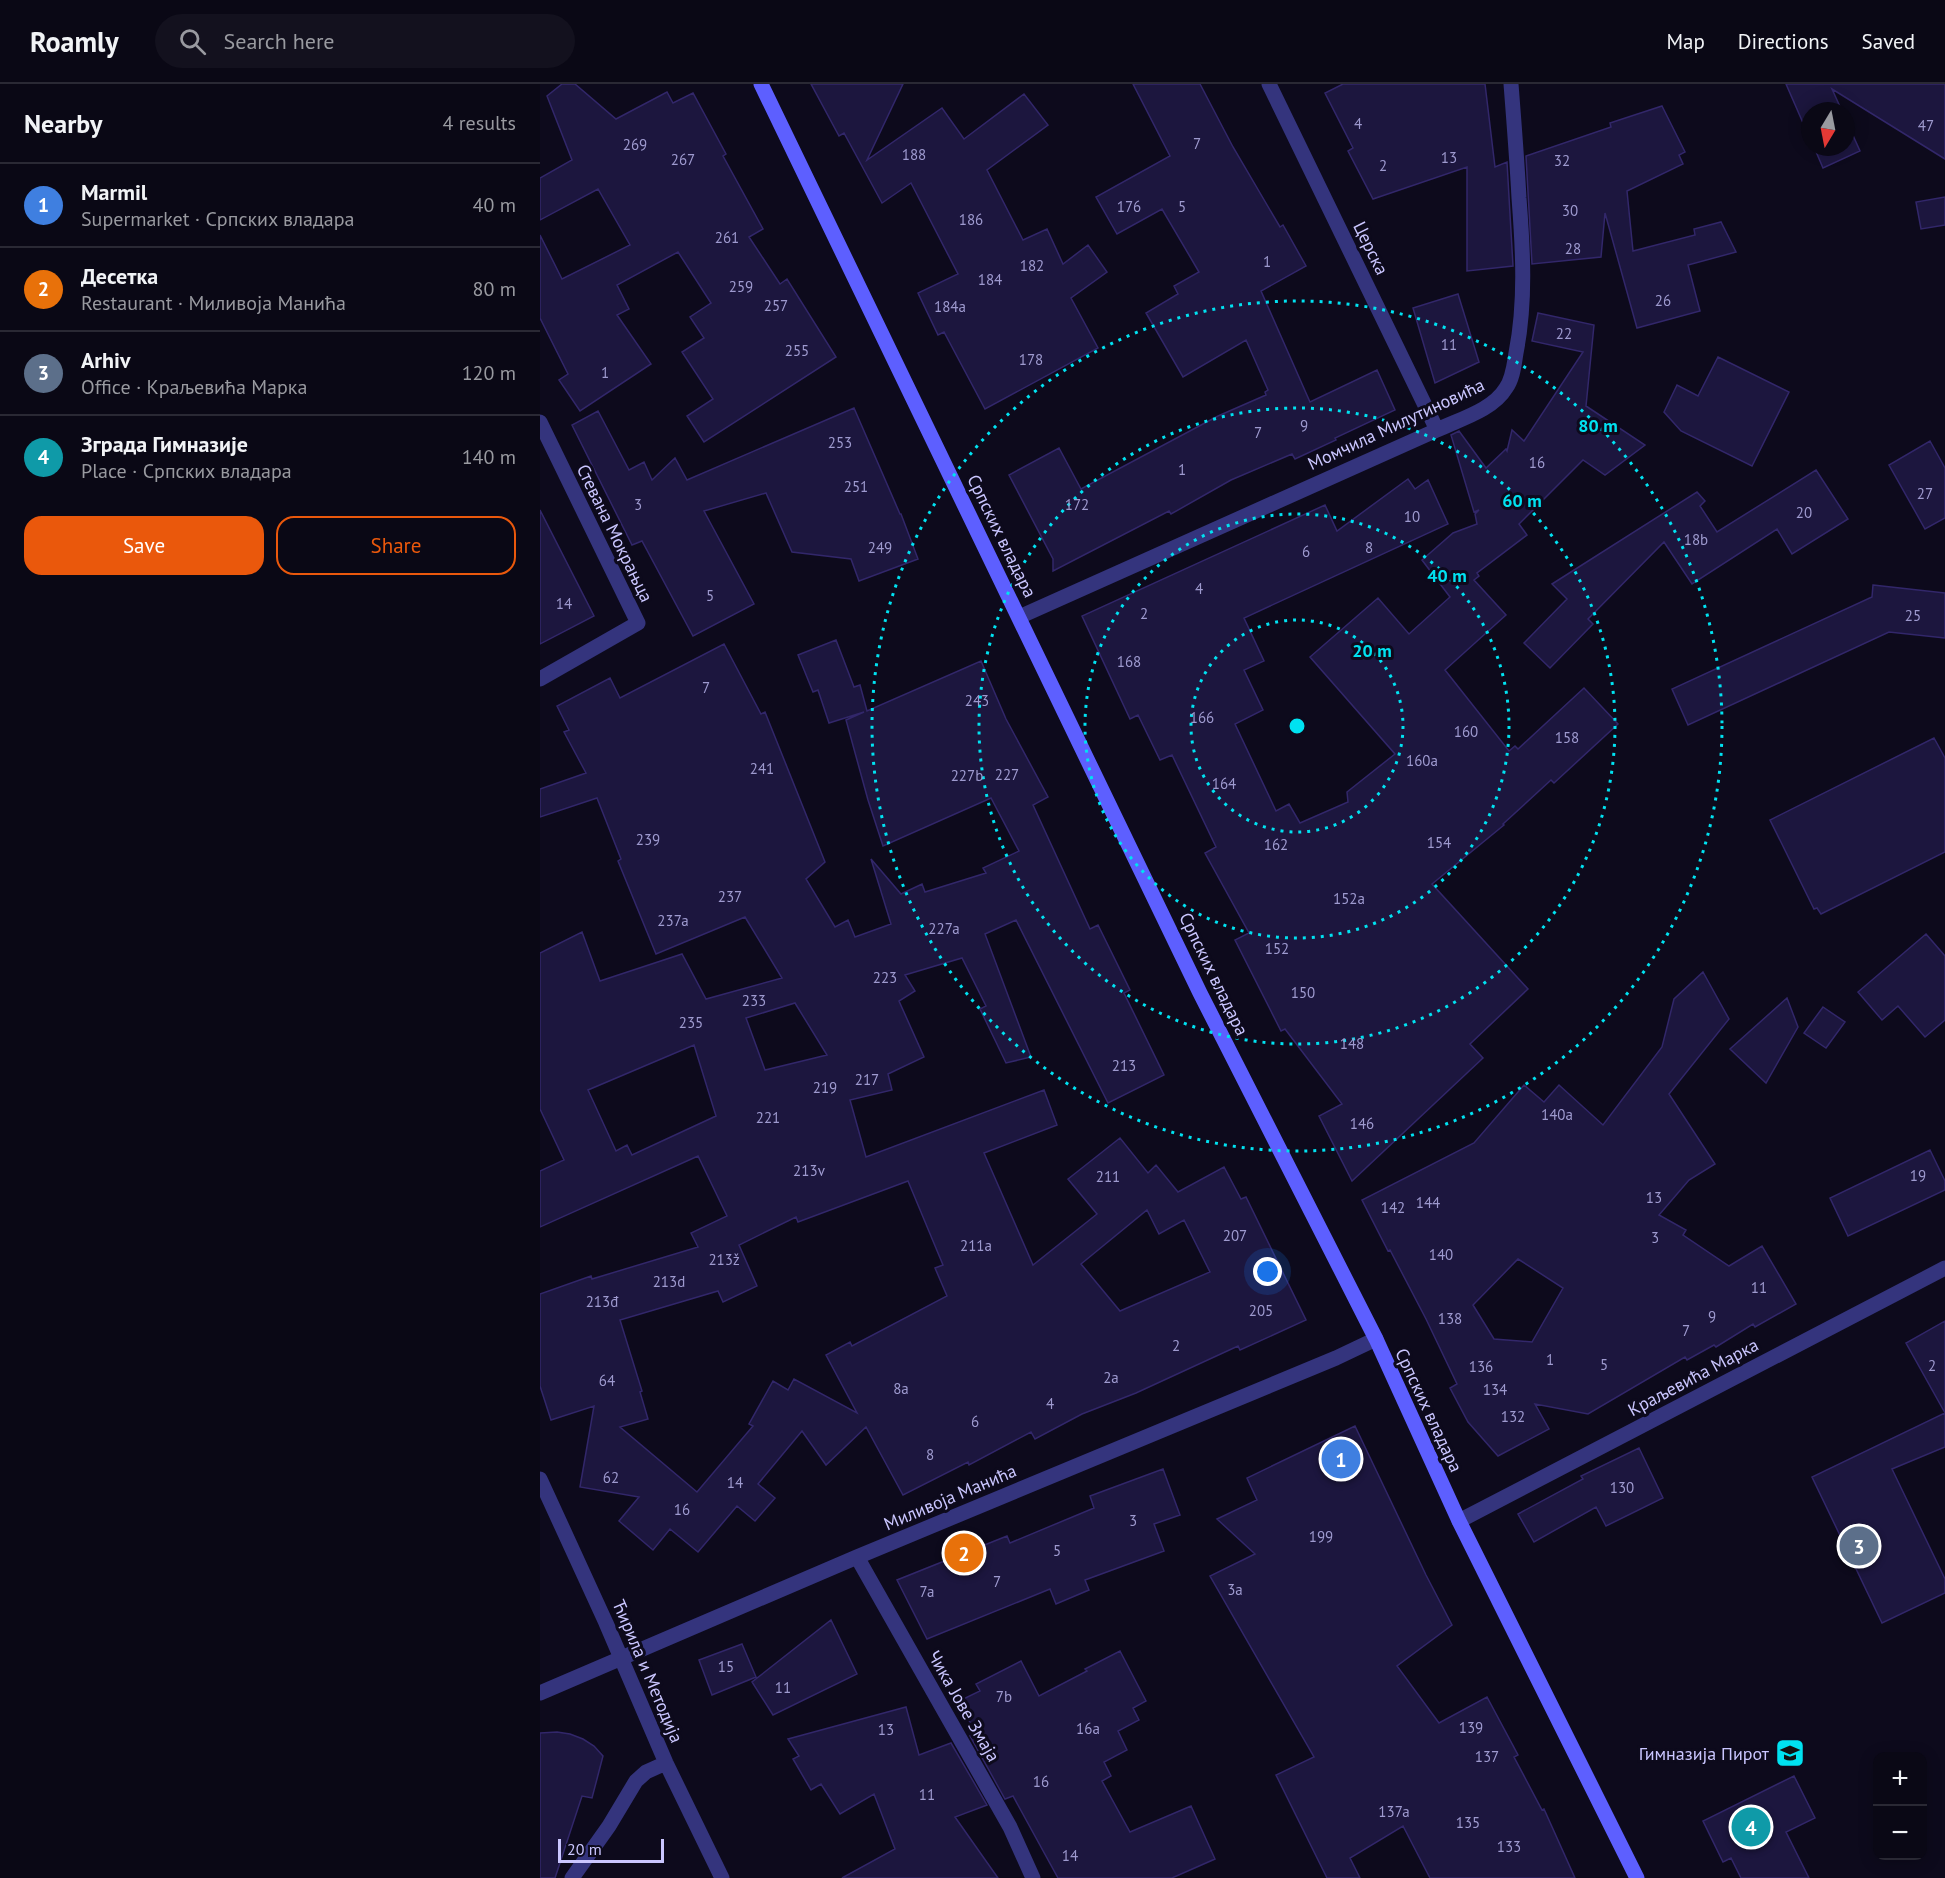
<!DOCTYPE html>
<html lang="en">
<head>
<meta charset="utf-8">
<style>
	:root { --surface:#0a0815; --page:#13111e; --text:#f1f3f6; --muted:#999aa0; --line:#2a2934; --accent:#ea580c }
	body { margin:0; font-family:"PT Sans",sans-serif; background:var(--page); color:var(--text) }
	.controls { position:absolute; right:18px; bottom:18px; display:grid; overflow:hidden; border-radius:12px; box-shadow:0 3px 15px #0003 }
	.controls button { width:54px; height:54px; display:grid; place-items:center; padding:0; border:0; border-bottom:2px solid var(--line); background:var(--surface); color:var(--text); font:30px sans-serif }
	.compass { position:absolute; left:1261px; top:18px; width:54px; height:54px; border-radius:50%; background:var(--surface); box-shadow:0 3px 15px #0003; rotate:190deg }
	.scale { position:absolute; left:18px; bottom:15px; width:106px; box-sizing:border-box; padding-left:6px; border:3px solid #cac6ff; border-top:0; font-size:16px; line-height:21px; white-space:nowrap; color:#cac6ff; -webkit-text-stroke:4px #0d0a1c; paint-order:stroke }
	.you { position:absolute; left:728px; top:1188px; width:21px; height:21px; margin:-15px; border:4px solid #fff; border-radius:50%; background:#1a73e8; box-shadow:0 0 0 9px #1a73e833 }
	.badge { display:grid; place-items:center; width:39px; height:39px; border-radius:50%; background:var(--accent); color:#fff; font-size:20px; font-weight:700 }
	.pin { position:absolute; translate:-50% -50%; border:3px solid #fff; box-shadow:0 2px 6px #0006 }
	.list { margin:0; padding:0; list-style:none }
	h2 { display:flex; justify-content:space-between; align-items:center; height:78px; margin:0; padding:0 24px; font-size:26px }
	h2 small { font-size:20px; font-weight:400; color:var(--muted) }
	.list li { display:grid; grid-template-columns:39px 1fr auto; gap:18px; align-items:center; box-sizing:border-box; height:84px; padding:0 24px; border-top:2px solid var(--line) }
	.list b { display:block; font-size:22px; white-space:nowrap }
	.list p { margin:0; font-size:20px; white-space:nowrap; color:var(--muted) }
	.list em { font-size:20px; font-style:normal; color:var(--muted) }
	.actions { display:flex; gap:12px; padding:18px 24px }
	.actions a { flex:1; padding:14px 0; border:2px solid var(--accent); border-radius:18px; text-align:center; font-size:21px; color:var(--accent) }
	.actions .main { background:var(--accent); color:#fff }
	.icon { flex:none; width:33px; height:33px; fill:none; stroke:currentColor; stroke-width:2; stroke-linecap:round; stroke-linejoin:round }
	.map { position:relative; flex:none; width:1405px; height:1794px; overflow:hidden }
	header { display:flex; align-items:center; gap:36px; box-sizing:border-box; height:84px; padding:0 30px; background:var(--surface); border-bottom:2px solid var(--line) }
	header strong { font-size:28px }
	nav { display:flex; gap:33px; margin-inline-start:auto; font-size:21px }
	.search { width:420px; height:54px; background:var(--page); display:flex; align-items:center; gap:15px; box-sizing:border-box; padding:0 21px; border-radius:33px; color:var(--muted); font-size:22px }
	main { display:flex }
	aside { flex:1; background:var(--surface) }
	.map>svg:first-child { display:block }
	.building { fill:#1c163e; stroke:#32276a; stroke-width:1.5; fill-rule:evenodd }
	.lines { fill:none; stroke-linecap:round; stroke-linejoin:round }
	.minor { stroke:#34347d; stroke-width:15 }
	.secondary { stroke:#5d5fff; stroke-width:15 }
	.ring { fill:none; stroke:#00e2f1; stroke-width:3; stroke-dasharray:3 6 }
	.labels { text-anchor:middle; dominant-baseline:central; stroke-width:6; stroke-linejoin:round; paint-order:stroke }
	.number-label { font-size:15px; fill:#9e9acf }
	.street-label { font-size:18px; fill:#cac6ff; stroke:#0d0a1c }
	.poi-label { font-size:18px; fill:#cac6ff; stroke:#0d0a1c; text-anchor:end }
	.centre { fill:#00e2f1; stroke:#0d0a1c; stroke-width:3 }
	.ring-label { font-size:18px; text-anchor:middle; font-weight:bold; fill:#00e2f1; stroke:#0d0a1c; stroke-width:6; stroke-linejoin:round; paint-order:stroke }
</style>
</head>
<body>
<header>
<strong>Roamly</strong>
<div class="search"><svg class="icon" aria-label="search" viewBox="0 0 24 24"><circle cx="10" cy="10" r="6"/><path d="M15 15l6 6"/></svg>Search here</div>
<nav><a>Map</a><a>Directions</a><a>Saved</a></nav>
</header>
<main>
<aside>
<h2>Nearby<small>4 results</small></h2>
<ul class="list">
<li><span class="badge" style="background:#3f7fe0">1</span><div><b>Marmil</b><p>Supermarket · Српских владара</p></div><em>40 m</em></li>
<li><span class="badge" style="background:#e8710a">2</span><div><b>Десетка</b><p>Restaurant · Миливоја Манића</p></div><em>80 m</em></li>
<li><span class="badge" style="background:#5c6f8a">3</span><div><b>Arhiv</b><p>Office · Краљевића Марка</p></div><em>120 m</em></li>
<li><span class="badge" style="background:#0f9aa8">4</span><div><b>Зграда Гимназије</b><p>Place · Српских владара</p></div><em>140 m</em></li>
</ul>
<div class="actions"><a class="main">Save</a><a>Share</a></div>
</aside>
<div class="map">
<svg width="1405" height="1794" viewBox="0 0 1405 1794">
	<rect width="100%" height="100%" fill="#0d0a1c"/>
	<path class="building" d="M 22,0 L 35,0 L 76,35 L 127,8 L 133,19 L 153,9 L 186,70 L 183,72 L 223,145 L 209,153 L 240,200 L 247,195 L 296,273 L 164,358 L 147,332 L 173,315 L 142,268 L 164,254 L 150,233 L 171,219 L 138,168 L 77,201 L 89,225 L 77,231 L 111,280 L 40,327 L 19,296 L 28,290 L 0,234 L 0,151 L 22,195 L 90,161 L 58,105 L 0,136 L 0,94 L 32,76 L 7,12 Z
		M 271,0 L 363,0 L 327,76 L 402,24 L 424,55 L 484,10 L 508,41 L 447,86 L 483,156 L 507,145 L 523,180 L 548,161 L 567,188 L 531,214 L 558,264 L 445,325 L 404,248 L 398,251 L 378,209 L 418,190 L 371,99 L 342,119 L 304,49 L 299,52 Z
		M 593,0 L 660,0 L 693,63 L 740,143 L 743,141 L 766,182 L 721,207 L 770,318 L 837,286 L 855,326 L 795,354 L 796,356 L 755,375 L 752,370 L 691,396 L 631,430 L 629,427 L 513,487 L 513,475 L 469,391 L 519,364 L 541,405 L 678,332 L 726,311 L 725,308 L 728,306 L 706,256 L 643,293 L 606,229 L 638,210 L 634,202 L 659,188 L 622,125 L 577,150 L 556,113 L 630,72 Z
		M 803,0 L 945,0 L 955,83 L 967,78 L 973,182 L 927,187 L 927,83 L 833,115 L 808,67 L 813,64 L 785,9 Z
		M 1246,0 L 1405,0 L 1405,75 L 1292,5 L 1302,27 L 1270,27 L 1270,55 Z
		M 1122,22 L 1145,68 L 1139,71 L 1143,80 L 1087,107 L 1093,167 L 1155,151 L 1154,145 L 1181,138 L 1196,168 L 1148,181 L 1160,227 L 1097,244 L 1065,129 L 1061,173 L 992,180 L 986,72 L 1071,43 L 1070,39 Z
		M 1306,36 L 1320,67 L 1283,84 L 1274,63 L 1306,63 Z
		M 1405,113 L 1405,141 L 1381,145 L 1376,118 Z
		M 918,210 L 939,278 L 895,299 L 873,224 Z
		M 998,229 L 1054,241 L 1046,322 L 1105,361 L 1065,391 L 1043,376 L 979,440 L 987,451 L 937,489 L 939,492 L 934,496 L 966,531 L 905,586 L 969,667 L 975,662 L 978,665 L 1044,604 L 1078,640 L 1014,699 L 1011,696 L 963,740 L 964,741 L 892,800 L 988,905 L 930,960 L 943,974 L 812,1097 L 779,1032 L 802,1020 L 745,945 L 741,947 L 695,856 L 709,849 L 665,769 L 676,763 L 632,671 L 620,676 L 598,631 L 590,635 L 542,532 L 785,421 L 797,447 L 868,395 L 875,405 L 888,396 L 908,440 L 704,534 L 724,577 L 704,586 L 723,626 L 695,640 L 736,727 L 749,720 L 760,739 L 808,718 L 807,708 L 855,670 L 770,573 L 838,514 L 869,550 L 910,513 L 882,476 L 913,449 L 937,440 L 935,430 L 939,426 L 934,428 L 911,351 L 919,347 L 946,384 L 966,365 L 967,367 L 972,346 L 984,357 L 1043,268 L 992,257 Z
		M 1178,273 L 1249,308 L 1212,382 L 1141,347 L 1124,328 L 1137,301 L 1158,312 Z
		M 314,324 L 360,430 L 361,430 L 378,475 L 319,497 L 311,475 L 252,468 L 226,409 L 164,427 L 214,520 L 153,552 L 102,457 L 92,461 L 32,341 L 58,327 L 89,386 L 104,378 L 112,396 L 135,374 L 147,396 Z
		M 1390,357 L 1405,384 L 1405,434 L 1385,445 L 1349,381 Z
		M 1276,386 L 1308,435 L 1252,470 L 1237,445 L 1152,500 L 1124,458 L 1048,535 L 1053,540 L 1010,584 L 984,559 L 1027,515 L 1012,500 L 1157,408 L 1165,417 L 1160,422 L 1177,448 Z
		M 0,426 L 54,532 L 0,560 Z
		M 1333,501 L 1405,509 L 1405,554 L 1349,548 L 1148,641 L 1132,605 L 1332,513 Z
		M 296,556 L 314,603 L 320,601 L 327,627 L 441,577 L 466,635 L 508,713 L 493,721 L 550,845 L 558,841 L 590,906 L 584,909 L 624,991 L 568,1019 L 476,836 L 445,850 L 491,973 L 466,979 L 440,925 L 446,922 L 422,874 L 365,891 L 375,907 L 359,917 L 384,973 L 348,990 L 352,1006 L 310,1016 L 326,1073 L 504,1006 L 517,1041 L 444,1069 L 493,1181 L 557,1130 L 528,1095 L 580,1054 L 608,1089 L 616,1081 L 638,1108 L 684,1083 L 701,1115 L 706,1113 L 766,1236 L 700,1266 L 698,1262 L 596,1309 L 542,1330 L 495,1355 L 491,1348 L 429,1381 L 428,1378 L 363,1411 L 326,1343 L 286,1381 L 262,1347 L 218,1400 L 235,1414 L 215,1437 L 197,1422 L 158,1468 L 130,1445 L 113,1466 L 79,1437 L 99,1413 L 40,1403 L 54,1322 L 11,1336 L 0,1302 L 0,1210 L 51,1192 L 52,1195 L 158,1163 L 151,1149 L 187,1132 L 158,1072 L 0,1143 L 0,1087 L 24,1076 L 0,1025 L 0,869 L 42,848 L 60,897 L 142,870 L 166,915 L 242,894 L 205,833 L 116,870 L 78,777 L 81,775 L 57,714 L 0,733 L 0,705 L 46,689 L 24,648 L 29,646 L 17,622 L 70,594 L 80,614 L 184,560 L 221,630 L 225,628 L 285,778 L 266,795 L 295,843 L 308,836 L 315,853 L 351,840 L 331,775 L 361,810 L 382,800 L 385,808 L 446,789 L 443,784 L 479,767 L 451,714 L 343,762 L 328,716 L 306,636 L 324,628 L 289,639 L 278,606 L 273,608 L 258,571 ZM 255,919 L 287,971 L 225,986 L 206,934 ZM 154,961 L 176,1032 L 92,1071 L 87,1061 L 76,1067 L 48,1006 ZM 368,1097 L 403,1181 L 395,1184 L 407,1212 L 312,1262 L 310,1258 L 286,1271 L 317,1329 L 254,1295 L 248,1306 L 233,1297 L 209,1340 L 213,1342 L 157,1408 L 80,1343 L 108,1335 L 100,1308 L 102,1307 L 80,1236 L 178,1207 L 183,1218 L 217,1202 L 199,1161 L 256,1133 L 258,1138 ZM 607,1126 L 619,1150 L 644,1136 L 670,1188 L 580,1227 L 541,1180 Z
		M 1394,654 L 1405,674 L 1405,768 L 1281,830 L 1277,824 L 1274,825 L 1230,736 Z
		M 1386,850 L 1405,872 L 1405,936 L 1385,953 L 1358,922 L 1342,936 L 1318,908 Z
		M 1163,888 L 1189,935 L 1129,1010 L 1175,1080 L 1149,1096 L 1119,1131 L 1146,1146 L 1143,1151 L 1189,1182 L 1222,1162 L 1256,1220 L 1215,1243 L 1213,1240 L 1176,1263 L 1174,1261 L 1147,1276 L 1145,1273 L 1048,1330 L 995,1320 L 1009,1345 L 958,1372 L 928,1338 L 910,1304 L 917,1300 L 886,1235 L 850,1166 L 848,1167 L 822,1116 L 934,1059 L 984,1001 L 1004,1018 L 1019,1001 L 1063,1041 L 1122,963 L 1134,915 ZM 978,1175 L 1023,1204 L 992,1258 L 954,1255 L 933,1221 Z
		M 1247,914 L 1258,943 L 1226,999 L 1190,965 Z
		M 1283,923 L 1305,938 L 1286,964 L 1264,949 Z
		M 1390,1066 L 1405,1097 L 1405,1106 L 1308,1152 L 1290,1114 Z
		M 1405,1237 L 1405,1363 L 1352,1385 L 1405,1495 L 1405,1509 L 1342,1539 L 1272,1393 L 1405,1329 L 1366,1259 Z
		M 815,1342 L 886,1491 L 912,1541 L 857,1582 L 899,1639 L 947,1613 L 978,1671 L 974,1673 L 1002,1726 L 1004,1725 L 1035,1794 L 890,1794 L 863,1742 L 810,1774 L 820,1794 L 787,1794 L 736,1691 L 774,1673 L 670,1492 L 715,1470 L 677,1435 L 717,1416 L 707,1394 Z
		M 1099,1364 L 1123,1414 L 1066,1442 L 1056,1423 L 994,1458 L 978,1430 L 1043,1395 L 1041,1392 Z
		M 623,1385 L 640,1431 L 614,1440 L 624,1467 L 545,1496 L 549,1506 L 516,1520 L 510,1505 L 387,1555 L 357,1496 L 467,1452 L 470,1459 L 554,1424 L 550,1412 Z
		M 291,1536 L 317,1590 L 233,1631 L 212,1598 Z
		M 202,1560 L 216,1593 L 172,1611 L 159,1576 Z
		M 580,1567 L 606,1617 L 593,1624 L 599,1636 L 578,1647 L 587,1666 L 564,1678 L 571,1692 L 562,1697 L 590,1748 L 651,1722 L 675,1775 L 632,1794 L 518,1794 L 473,1712 L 465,1715 L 430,1652 L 436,1650 L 419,1617 L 440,1607 L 436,1600 L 481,1577 L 499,1612 L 547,1587 L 545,1585 Z
		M 366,1623 L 379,1671 L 411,1659 L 447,1721 L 415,1733 L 458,1794 L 302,1794 L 355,1765 L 334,1710 L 300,1730 L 281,1700 L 271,1706 L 253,1675 L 259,1672 L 248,1655 Z
		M 17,1648 L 30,1650 L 43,1655 L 54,1662 L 63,1672 L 52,1714 L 42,1712 L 15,1794 L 0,1794 L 0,1649 Z
		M 1254,1692 L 1275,1734 L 1246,1748 L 1269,1794 L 1201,1794 L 1191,1774 L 1183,1778 L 1163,1737 Z"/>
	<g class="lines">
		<path class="minor" d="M 729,0 L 897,346
			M 0,338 L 98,539 L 0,595
			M 479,533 L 897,346 C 920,335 953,326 966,304 C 973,294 974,281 976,269 C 986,218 983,166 979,114 C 977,76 974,38 971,0
			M 0,1395 L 66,1539 L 126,1679 L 182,1794
			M 919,1437 L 1405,1184
			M 317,1473 L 470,1743 L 493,1794
			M 0,1609 L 317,1473 L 796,1274 L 836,1255
			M 32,1794 L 69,1742 L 96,1697 L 106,1688 L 126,1679"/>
		<path class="secondary" d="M 221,0 L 660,909 L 836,1255 L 919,1437 L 1097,1794"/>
	</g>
	<g class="ring">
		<circle cx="757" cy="642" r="106"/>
		<circle cx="757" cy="642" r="212"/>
		<circle cx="757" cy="642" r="318"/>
		<circle cx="757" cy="642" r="425"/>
	</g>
	<defs>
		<g id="school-square" transform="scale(1.5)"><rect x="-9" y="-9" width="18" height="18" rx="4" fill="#00e2f1" stroke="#0d0a1c"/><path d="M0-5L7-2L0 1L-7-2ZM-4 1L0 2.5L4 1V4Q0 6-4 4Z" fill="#111"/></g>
	</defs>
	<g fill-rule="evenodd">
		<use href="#school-square" x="1250" y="1669"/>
	</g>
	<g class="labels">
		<g class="number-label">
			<text x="818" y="39">4</text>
			<text x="1386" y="41">47</text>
			<text x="657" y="59">7</text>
			<text x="95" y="60">269</text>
			<text x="374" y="70">188</text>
			<text x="909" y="73">13</text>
			<text x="143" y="75">267</text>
			<text x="1022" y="76">32</text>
			<text x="843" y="81">2</text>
			<text x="589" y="122">176</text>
			<text x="642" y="122">5</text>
			<text x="1030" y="126">30</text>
			<text x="431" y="135">186</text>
			<text x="187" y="153">261</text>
			<text x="1033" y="164">28</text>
			<text x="727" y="177">1</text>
			<text x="492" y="181">182</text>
			<text x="450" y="195">184</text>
			<text x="201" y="202">259</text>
			<text x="1123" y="216">26</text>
			<text x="236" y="221">257</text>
			<text x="410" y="222">184a</text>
			<text x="1024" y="249">22</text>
			<text x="909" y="260">11</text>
			<text x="257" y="266">255</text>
			<text x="491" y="275">178</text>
			<text x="65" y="288">1</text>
			<text x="764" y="341">9</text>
			<text x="718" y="348">7</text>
			<text x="300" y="358">253</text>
			<text x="997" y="378">16</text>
			<text x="642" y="385">1</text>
			<text x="316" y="402">251</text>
			<text x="1385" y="409">27</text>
			<text x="98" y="420">3</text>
			<text x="537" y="420">172</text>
			<text x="1264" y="428">20</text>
			<text x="872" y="432">10</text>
			<text x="1156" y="455">18b</text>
			<text x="340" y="463">249</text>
			<text x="829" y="463">8</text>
			<text x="766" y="467">6</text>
			<text x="659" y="504">4</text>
			<text x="170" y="511">5</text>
			<text x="24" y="519">14</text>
			<text x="604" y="529">2</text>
			<text x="1373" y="531">25</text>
			<text x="589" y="577">168</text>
			<text x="166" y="603">7</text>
			<text x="437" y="616">243</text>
			<text x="662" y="633">166</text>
			<text x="926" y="647">160</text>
			<text x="1027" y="653">158</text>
			<text x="882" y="676">160a</text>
			<text x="222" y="684">241</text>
			<text x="467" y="690">227</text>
			<text x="427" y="691">227b</text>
			<text x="684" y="699">164</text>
			<text x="108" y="755">239</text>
			<text x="899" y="758">154</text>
			<text x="736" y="760">162</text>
			<text x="190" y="812">237</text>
			<text x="809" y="814">152a</text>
			<text x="133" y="836">237a</text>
			<text x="404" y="844">227a</text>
			<text x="737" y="864">152</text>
			<text x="345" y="893">223</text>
			<text x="763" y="908">150</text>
			<text x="214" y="916">233</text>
			<text x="151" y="938">235</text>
			<text x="812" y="959">148</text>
			<text x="584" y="981">213</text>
			<text x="327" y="995">217</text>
			<text x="285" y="1003">219</text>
			<text x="1017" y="1030">140a</text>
			<text x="228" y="1033">221</text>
			<text x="822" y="1039">146</text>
			<text x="269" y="1086">213v</text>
			<text x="1378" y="1091">19</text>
			<text x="568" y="1092">211</text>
			<text x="1114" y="1113">13</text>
			<text x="888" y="1118">144</text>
			<text x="853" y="1123">142</text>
			<text x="695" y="1151">207</text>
			<text x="1115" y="1153">3</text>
			<text x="436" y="1161">211a</text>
			<text x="901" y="1170">140</text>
			<text x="184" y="1175">213ž</text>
			<text x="129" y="1197">213d</text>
			<text x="1219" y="1203">11</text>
			<text x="62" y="1217">213đ</text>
			<text x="721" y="1226">205</text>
			<text x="1172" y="1232">9</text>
			<text x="910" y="1234">138</text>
			<text x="1146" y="1246">7</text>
			<text x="636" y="1261">2</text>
			<text x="1010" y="1275">1</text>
			<text x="1064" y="1280">5</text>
			<text x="1392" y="1281">2</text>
			<text x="941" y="1282">136</text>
			<text x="571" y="1293">2a</text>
			<text x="67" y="1296">64</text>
			<text x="361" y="1304">8a</text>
			<text x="955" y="1305">134</text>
			<text x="510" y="1319">4</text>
			<text x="973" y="1332">132</text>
			<text x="435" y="1337">6</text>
			<text x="390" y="1370">8</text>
			<text x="71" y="1393">62</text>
			<text x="195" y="1398">14</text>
			<text x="1082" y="1403">130</text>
			<text x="142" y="1425">16</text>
			<text x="593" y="1436">3</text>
			<text x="781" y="1452">199</text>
			<text x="517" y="1466">5</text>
			<text x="457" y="1497">7</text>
			<text x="695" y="1505">3a</text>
			<text x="387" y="1507">7a</text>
			<text x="186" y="1582">15</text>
			<text x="243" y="1603">11</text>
			<text x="464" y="1612">7b</text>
			<text x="931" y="1643">139</text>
			<text x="548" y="1644">16a</text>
			<text x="346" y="1645">13</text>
			<text x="947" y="1672">137</text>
			<text x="501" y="1697">16</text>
			<text x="387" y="1710">11</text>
			<text x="854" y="1727">137a</text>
			<text x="928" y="1738">135</text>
			<text x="969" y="1762">133</text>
			<text x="530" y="1771">14</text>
		</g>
		<g class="street-label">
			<text transform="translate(831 164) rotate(64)">Церска</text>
			<text transform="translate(856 340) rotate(-25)">Момчила Милутиновића</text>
			<text transform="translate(75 449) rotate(64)">Стевана Мокрањца</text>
			<text transform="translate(462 452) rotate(64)">Српских владара</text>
			<text transform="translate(674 890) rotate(64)">Српских владара</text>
			<text transform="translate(1153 1293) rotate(-28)">Краљевића Марка</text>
			<text transform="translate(889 1326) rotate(65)">Српских владара</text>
			<text transform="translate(410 1413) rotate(-23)">Миливоја Манића</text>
			<text transform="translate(108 1587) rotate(67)">Ћирила и Методија</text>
			<text transform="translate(424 1622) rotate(60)">Чика Јове Змаја</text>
		</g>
		<g class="poi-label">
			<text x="1229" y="1669">Гимназија Пирот</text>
		</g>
	</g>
	<circle cx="757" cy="642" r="9" class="centre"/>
	<g class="ring-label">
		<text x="1058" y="348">80 m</text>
		<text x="982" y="423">60 m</text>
		<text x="907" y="498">40 m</text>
		<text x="832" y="573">20 m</text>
	</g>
</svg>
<div class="controls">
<button>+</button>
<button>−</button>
</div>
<svg class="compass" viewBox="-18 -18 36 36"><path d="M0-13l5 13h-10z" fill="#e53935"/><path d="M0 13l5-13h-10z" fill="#999aa0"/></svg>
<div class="scale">20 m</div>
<div class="you"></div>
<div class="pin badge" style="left:801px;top:1375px;background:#3f7fe0">1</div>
<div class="pin badge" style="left:424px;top:1469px;background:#e8710a">2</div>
<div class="pin badge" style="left:1319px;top:1462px;background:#5c6f8a">3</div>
<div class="pin badge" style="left:1211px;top:1743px;background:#0f9aa8">4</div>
</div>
</main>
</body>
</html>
